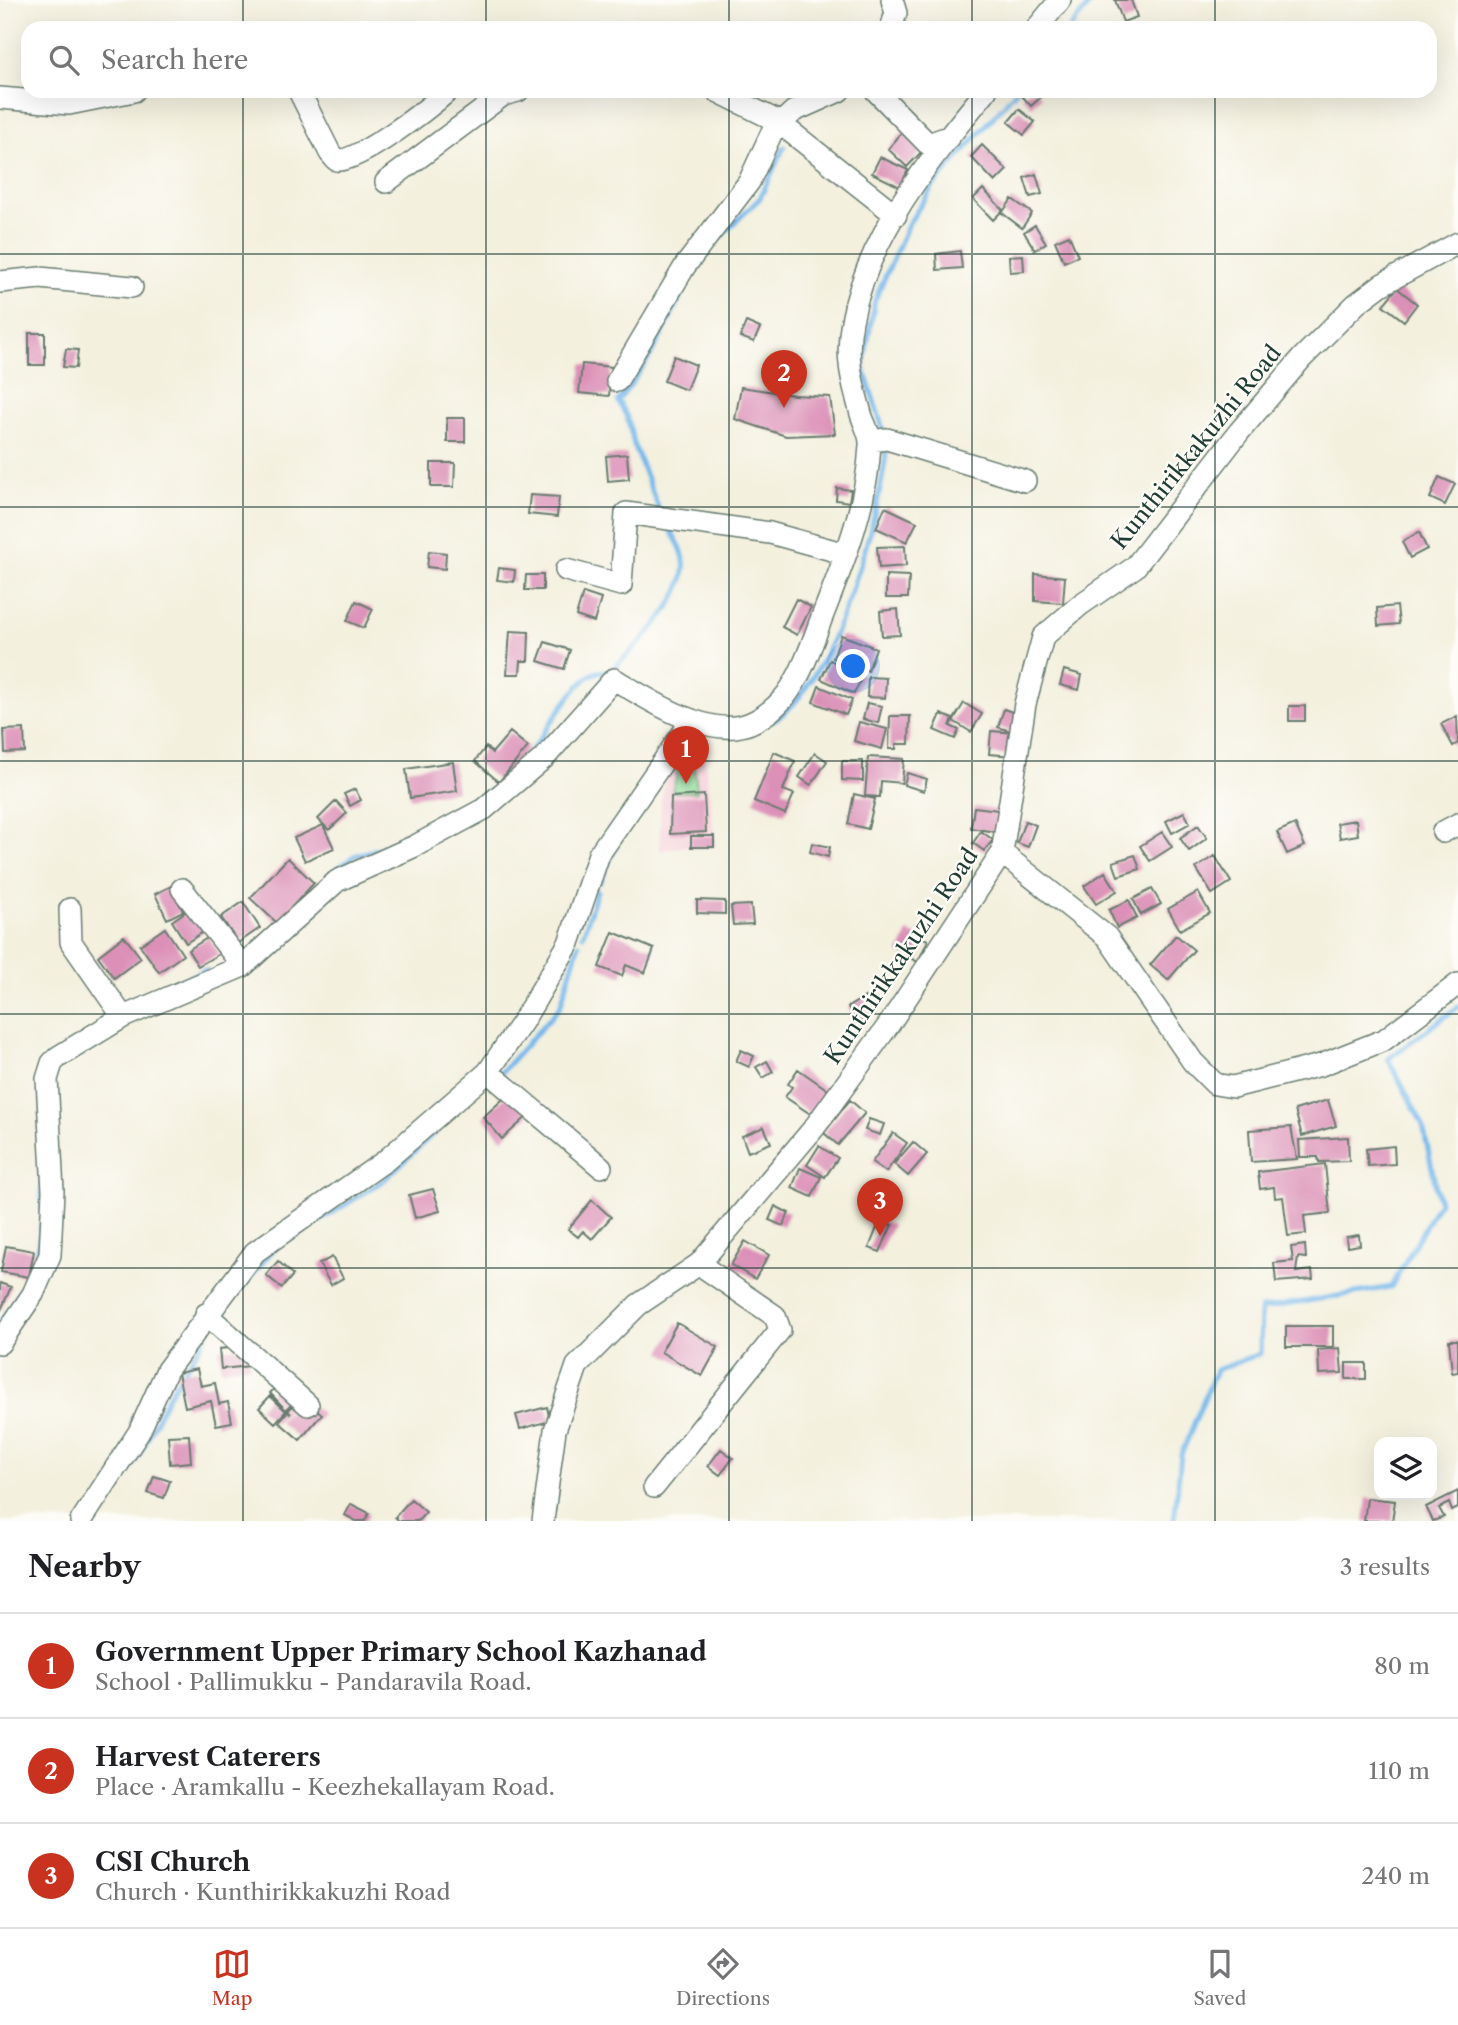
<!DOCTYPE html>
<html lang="en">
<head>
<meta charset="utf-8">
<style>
	:root { --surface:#fff; --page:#f6f6f6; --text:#202124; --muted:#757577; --line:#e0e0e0; --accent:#c8321e }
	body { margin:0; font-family:"Libre Caslon Text",serif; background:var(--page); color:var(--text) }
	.controls { position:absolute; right:21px; bottom:21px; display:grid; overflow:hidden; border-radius:14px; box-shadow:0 7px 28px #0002 }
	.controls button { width:63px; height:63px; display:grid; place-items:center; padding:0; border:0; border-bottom:2px solid var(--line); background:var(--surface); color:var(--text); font:35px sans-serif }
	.you { position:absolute; left:854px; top:667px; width:24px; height:24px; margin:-18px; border:5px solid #fff; border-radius:50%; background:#1a73e8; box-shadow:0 0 0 10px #1a73e833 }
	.badge { display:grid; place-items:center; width:46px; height:46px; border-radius:50%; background:var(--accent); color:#fff; font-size:23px; font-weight:700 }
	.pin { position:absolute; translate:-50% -58px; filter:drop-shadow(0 2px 4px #0008) }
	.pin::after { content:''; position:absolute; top:37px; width:24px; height:21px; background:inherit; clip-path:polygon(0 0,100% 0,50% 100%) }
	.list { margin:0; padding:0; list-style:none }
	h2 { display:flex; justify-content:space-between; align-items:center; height:91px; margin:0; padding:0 28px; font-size:30px }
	h2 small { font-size:23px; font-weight:400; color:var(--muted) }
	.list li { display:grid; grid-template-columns:46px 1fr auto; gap:21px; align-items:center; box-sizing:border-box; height:105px; padding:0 28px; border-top:2px solid var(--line) }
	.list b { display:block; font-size:26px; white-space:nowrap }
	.list p { margin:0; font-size:23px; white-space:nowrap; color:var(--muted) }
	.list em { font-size:23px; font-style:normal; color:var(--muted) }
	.icon { flex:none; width:38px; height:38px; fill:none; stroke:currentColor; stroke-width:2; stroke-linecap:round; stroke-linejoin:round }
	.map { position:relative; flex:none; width:1458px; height:1521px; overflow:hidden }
	.search { position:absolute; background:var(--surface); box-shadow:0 7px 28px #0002; left:21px; right:21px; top:21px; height:77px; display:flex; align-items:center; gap:18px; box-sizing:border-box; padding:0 24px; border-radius:21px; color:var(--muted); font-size:26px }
	.sheet { height:406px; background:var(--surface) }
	nav { display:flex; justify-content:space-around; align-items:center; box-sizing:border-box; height:98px; border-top:2px solid var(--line); background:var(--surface); font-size:19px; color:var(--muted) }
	nav a { display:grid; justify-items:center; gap:4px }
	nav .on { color:var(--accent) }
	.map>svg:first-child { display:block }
	.built { fill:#f5cfda }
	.green { fill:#92e09d; stroke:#588e68; stroke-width:2 }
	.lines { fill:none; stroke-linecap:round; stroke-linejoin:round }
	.stream { stroke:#75b8eb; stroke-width:5 }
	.building { fill:#dc90b7 }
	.minor-casing { stroke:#697c70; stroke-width:24 }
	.minor { stroke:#fff; stroke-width:21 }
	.grid { fill:none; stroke:#1f3d34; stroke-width:2; stroke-opacity:0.55 }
	.labels { text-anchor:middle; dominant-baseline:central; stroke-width:5; stroke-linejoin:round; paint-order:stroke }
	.street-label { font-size:23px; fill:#1f3d34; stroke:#fdfcf7 }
</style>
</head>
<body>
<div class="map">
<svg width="1458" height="1521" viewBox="0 0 1458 1521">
	<rect width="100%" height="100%" fill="#fdfcf7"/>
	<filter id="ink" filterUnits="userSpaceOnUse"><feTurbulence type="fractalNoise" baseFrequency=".0143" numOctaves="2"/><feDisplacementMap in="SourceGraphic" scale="14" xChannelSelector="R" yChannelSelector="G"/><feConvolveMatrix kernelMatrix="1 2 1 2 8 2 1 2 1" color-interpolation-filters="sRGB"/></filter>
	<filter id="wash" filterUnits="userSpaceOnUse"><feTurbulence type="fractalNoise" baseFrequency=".00686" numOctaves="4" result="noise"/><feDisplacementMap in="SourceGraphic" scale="28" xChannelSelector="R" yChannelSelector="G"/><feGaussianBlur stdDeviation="1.57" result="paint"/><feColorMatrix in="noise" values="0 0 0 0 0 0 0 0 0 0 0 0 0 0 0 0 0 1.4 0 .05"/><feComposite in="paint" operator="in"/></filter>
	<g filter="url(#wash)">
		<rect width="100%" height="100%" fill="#f3f0de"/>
		<path class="built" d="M 703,744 L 715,841 L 659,851 L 661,802 L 668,767 Z"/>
		<path class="green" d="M 694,764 L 697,792 L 672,792 L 678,771 Z"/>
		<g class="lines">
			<path class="stream" d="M 1070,28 L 1093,0
				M 716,241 L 760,198 L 784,147
				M 885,435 L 863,367 L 875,300 L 909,223 L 933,186 L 1016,91
				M 660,512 L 635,448 L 627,417 L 618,401 C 648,365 668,326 686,283
				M 610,671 C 637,647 697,591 682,552 C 679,542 671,532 666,523
				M 774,720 C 832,688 882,509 887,444
				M 520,766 C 537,746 575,680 595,673 C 599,671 607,671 611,671
				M 418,833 L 448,811 L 491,790
				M 331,874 L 354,856 L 394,844
				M 600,882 L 616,846
				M 583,935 L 597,891
				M 141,998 L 206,970
				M 498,1076 L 560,1007 L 579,944
				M 296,1236 L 383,1181 L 451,1117
				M 35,1267 L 42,1221 L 41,1151
				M 230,1302 L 273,1250
				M 0,1323 L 31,1276
				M 94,1521 L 138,1457 L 167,1398 L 208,1333
				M 1174,1521 L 1181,1455 L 1216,1370 L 1260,1354 L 1261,1309 L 1391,1287 L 1439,1202 L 1423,1125 L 1388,1059 L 1458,1007"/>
		</g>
		<g id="blocks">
			<path class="building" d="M 1115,0 L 1131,0 L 1137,17 L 1123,22 Z
				M 1029,91 L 1037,91 L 1041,97 L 1031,106 L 1022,96 Z
				M 1019,109 L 1035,122 L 1024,135 L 1008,122 Z
				M 905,129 L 925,148 L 907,167 L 888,149 Z
				M 982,145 L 1007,170 L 995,182 L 971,157 Z
				M 880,157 L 908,170 L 900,187 L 872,173 Z
				M 1036,174 L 1042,194 L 1030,197 L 1024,178 Z
				M 983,189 L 1003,210 L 993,220 L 973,199 Z
				M 1012,199 L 1032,213 L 1022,228 L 1002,213 Z
				M 1035,225 L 1046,243 L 1035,250 L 1024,232 Z
				M 1069,235 L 1078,256 L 1064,262 L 1055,241 Z
				M 960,251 L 962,268 L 937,270 L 936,254 Z
				M 1023,255 L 1024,271 L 1010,272 L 1009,256 Z
				M 1397,288 L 1417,304 L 1404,321 L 1383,305 Z
				M 746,322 L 760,328 L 754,342 L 740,337 Z
				M 29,333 L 45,333 L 45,365 L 29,365 Z
				M 66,349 L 78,350 L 76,368 L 63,367 Z
				M 674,356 L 696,365 L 686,390 L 664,381 Z
				M 582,364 L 612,367 L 609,396 L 579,393 Z
				M 741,387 L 794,395 L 830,397 L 835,434 L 786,436 L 735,419 Z
				M 447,418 L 465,418 L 465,442 L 447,442 Z
				M 627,454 L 629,479 L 608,481 L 606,456 Z
				M 431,463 L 455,463 L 454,487 L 431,487 Z
				M 1439,477 L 1455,484 L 1445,505 L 1430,498 Z
				M 837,488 L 851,490 L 849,502 L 836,500 Z
				M 530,495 L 559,497 L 557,517 L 528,514 Z
				M 885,507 L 917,522 L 907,542 L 876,528 Z
				M 1419,532 L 1427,549 L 1410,558 L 1402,542 Z
				M 905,546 L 906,566 L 879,568 L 877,547 Z
				M 429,551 L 446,553 L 445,569 L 427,567 Z
				M 499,568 L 515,570 L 514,582 L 497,580 Z
				M 1035,574 L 1065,577 L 1063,603 L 1035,601 Z
				M 526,575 L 543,575 L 543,590 L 525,590 Z
				M 886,575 L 909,576 L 908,598 L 886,598 Z
				M 583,593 L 601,599 L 594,622 L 576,616 Z
				M 796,599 L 811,607 L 797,635 L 782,627 Z
				M 356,601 L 373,609 L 364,628 L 347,621 Z
				M 1397,606 L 1399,624 L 1378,626 L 1377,608 Z
				M 898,609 L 900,635 L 882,636 L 880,611 Z
				M 510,631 L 529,632 L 528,661 L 521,661 L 520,674 L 507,674 Z
				M 841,635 L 876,648 L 868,671 L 833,658 Z
				M 545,642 L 570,650 L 564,669 L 538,661 Z
				M 830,660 L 863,675 L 854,694 L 821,679 Z
				M 1064,670 L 1082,675 L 1079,690 L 1060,685 Z
				M 868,677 L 886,678 L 885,698 L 867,697 Z
				M 819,686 L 852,700 L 846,715 L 813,702 Z
				M 867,703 L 882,706 L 878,723 L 863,719 Z
				M 964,703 L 982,714 L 971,732 L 953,721 Z
				M 1289,706 L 1305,706 L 1305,721 L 1289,721 Z
				M 1004,709 L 1021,715 L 1016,733 L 998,727 Z
				M 941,714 L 953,719 L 950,726 L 959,730 L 955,739 L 934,730 Z
				M 890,716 L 910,716 L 909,744 L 896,744 L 896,749 L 889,749 Z
				M 1457,716 L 1458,743 L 1453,746 L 1441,724 Z
				M 859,722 L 887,729 L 882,749 L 854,741 Z
				M 24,729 L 25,752 L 5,753 L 4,730 Z
				M 991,731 L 1016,733 L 1014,756 L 989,754 Z
				M 510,732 L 528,747 L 499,782 L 475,761 L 486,747 L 492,753 Z
				M 774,752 L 795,761 L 783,790 L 794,794 L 785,814 L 754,801 Z
				M 815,753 L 827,761 L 811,785 L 799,777 Z
				M 868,757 L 904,759 L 902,783 L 881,781 L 880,797 L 865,796 Z
				M 842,761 L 863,761 L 863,781 L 842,780 Z
				M 453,762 L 457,791 L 410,798 L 406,769 Z
				M 907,773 L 927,779 L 924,791 L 904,785 Z
				M 355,789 L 361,800 L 350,806 L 344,794 Z
				M 854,794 L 875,799 L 868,829 L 848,824 Z
				M 704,795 L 706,832 L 670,834 L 671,797 Z
				M 336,801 L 347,813 L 329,830 L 318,819 Z
				M 974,807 L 999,810 L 996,832 L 971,828 Z
				M 1184,812 L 1190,823 L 1172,833 L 1166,821 Z
				M 1356,820 L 1358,835 L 1340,838 L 1337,823 Z
				M 1025,821 L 1036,825 L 1028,847 L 1017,843 Z
				M 1295,824 L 1305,846 L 1287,854 L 1277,832 Z
				M 323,825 L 334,848 L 305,861 L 294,838 Z
				M 1198,825 L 1207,838 L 1189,851 L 1180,838 Z
				M 981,831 L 993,840 L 984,851 L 973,843 Z
				M 1162,832 L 1172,847 L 1150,861 L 1140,846 Z
				M 691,836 L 714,836 L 714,847 L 691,847 Z
				M 812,843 L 830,847 L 828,857 L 810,852 Z
				M 1135,855 L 1140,869 L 1118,876 L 1113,862 Z
				M 1215,856 L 1231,882 L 1212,894 L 1196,868 Z
				M 288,858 L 314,883 L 277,923 L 250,898 Z
				M 1105,872 L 1117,891 L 1096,904 L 1084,886 Z
				M 171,886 L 183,911 L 167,919 L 155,894 Z
				M 1152,889 L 1161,904 L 1141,915 L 1133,899 Z
				M 1198,892 L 1210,913 L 1180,930 L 1168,909 Z
				M 697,900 L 725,901 L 725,914 L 697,913 Z
				M 1129,900 L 1137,918 L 1117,928 L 1109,910 Z
				M 243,902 L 260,928 L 238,943 L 221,917 Z
				M 751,905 L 753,924 L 733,925 L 731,906 Z
				M 191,908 L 206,930 L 186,943 L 172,921 Z
				M 165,928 L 183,955 L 159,972 L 140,945 Z
				M 613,932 L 654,949 L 645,973 L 626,965 L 622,976 L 599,967 Z
				M 908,932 L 928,940 L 918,962 L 899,953 Z
				M 1176,935 L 1194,950 L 1168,980 L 1150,965 Z
				M 124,936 L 141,958 L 114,978 L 98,956 Z
				M 209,937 L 219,954 L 198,966 L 188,950 Z
				M 865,997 L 874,1014 L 857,1024 L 848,1007 Z
				M 741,1050 L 754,1056 L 749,1067 L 736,1061 Z
				M 767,1061 L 773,1072 L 763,1078 L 756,1067 Z
				M 798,1069 L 828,1090 L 812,1115 L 785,1097 L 792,1087 L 788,1084 Z
				M 510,1093 L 529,1115 L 502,1139 L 483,1117 Z
				M 850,1100 L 865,1113 L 838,1145 L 824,1133 Z
				M 1328,1100 L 1336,1126 L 1302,1136 L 1295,1110 Z
				M 869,1119 L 884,1124 L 880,1135 L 865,1130 Z
				M 764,1127 L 771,1143 L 748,1152 L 742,1136 Z
				M 1291,1127 L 1297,1159 L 1251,1162 L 1249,1130 Z
				M 893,1133 L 907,1143 L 886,1172 L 872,1162 Z
				M 1348,1137 L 1349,1161 L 1319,1162 L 1318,1157 L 1300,1157 L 1299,1140 Z
				M 913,1142 L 927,1154 L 908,1176 L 894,1164 Z
				M 819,1146 L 838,1158 L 825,1177 L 807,1165 Z
				M 1394,1146 L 1395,1164 L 1368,1166 L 1366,1149 Z
				M 1325,1164 L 1330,1213 L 1304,1216 L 1306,1234 L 1288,1236 L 1283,1197 L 1275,1198 L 1274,1187 L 1260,1189 L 1258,1172 Z
				M 800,1168 L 821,1177 L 812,1197 L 792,1188 Z
				M 433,1189 L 440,1211 L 415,1218 L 409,1195 Z
				M 592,1200 L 611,1217 L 592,1239 L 583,1231 L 578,1237 L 568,1229 Z
				M 775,1206 L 789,1213 L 783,1226 L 769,1220 Z
				M 880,1220 L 892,1225 L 880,1252 L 869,1248 Z
				M 1359,1235 L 1360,1245 L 1347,1247 L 1346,1237 Z
				M 745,1241 L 769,1255 L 755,1279 L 731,1265 Z
				M 1305,1245 L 1306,1258 L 1298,1257 L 1296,1272 L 1312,1270 L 1313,1279 L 1276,1282 L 1274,1263 L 1293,1261 L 1291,1247 Z
				M 6,1246 L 34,1251 L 29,1277 L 1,1272 Z
				M 332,1257 L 343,1278 L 331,1285 L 319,1264 Z
				M 278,1261 L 293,1275 L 282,1288 L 266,1275 Z
				M 0,1283 L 11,1287 L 0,1312 Z
				M 677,1323 L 718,1347 L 702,1376 L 661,1352 Z
				M 1286,1326 L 1333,1326 L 1333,1347 L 1286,1347 Z
				M 1449,1340 L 1458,1340 L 1458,1372 L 1452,1373 Z
				M 248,1346 L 250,1366 L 221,1369 L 219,1349 Z
				M 1340,1348 L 1342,1373 L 1319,1374 L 1318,1350 Z
				M 1346,1363 L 1366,1363 L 1366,1379 L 1346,1379 Z
				M 197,1369 L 201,1386 L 215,1383 L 219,1404 L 228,1402 L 232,1422 L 216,1425 L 211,1401 L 185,1407 L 178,1373 Z
				M 288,1375 L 305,1391 L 286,1410 L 270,1393 Z
				M 270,1396 L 286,1411 L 275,1423 L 259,1408 Z
				M 301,1396 L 322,1414 L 300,1440 L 279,1422 L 287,1412 L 291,1414 L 288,1411 Z
				M 547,1407 L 550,1421 L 520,1429 L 516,1415 Z
				M 189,1435 L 191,1462 L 170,1464 L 168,1436 Z
				M 721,1449 L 733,1458 L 720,1475 L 708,1466 Z
				M 154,1476 L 170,1481 L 164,1498 L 148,1493 Z
				M 1458,1491 L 1458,1508 L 1452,1511 L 1449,1503 L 1439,1508 L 1444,1517 L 1433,1521 L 1426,1507 Z
				M 1367,1498 L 1395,1501 L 1392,1521 L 1364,1521 Z
				M 411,1499 L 426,1512 L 418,1521 L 399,1521 L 395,1517 Z
				M 351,1504 L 369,1513 L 365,1521 L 356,1521 L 345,1515 Z"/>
		</g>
	</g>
	<g filter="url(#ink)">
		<use href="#blocks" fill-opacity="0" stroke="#697c70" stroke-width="2"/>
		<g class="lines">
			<g class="minor-casing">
				<path id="minor" d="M 891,28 L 896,13 L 892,0
					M 1037,28 L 1060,0
					M 299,91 L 330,153 L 336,160 C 357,164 430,107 448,91
					M 717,91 L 777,121 L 896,215
					M 876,91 L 928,144 L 948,137
					M 0,98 L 69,104 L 134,91
					M 780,124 L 794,111 L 839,91
					M 386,182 L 503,95 L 518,91
					M 0,282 L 40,278 L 132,287
					M 617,381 L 685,266 L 749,182 L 777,121
					M 870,441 L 887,439 L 1025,481
					M 566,570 L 621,585 L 626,513 L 770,533 L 846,554
					M 1443,832 L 1458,824
					M 1002,853 L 1107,937 L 1193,1062 L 1215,1084 L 1233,1087 L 1321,1065 L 1384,1040 L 1458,984
					M 182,889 L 243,966
					M 70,909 L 71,942 L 123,1017
					M 488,1072 L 601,1167
					M 206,1314 L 308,1405
					M 0,1343 L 33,1294 L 50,1255 L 53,1191 L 47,1079 L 52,1063 L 58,1057 L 123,1017 L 243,966 L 337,881 L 415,846 L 484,809 L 545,757 L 614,679 C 646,698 696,731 735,727 C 756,725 775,709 787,694 C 803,672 813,641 822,617 C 844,561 867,505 870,445 C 871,435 864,424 861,414 C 852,381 845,357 852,321 C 868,234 931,158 986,91
					M 654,1487 L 780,1330 L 775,1316 L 699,1264
					M 81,1521 L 139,1432 L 167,1370 L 255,1252 L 385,1161 L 488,1072 L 523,1021 L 569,943 L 599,854 L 692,720
					M 543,1521 L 555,1430 L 577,1366 L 638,1305 L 699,1264 L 814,1128 L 890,1023 L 1002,853 L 1025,704 L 1043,637 L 1080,605 L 1135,567 L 1239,432 L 1302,358 L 1356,304 L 1381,285 L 1458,243"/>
			</g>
			<use href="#minor" class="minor"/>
		</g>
	</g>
	<path class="grid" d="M 243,0 L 243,28M 486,0 L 486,28M 729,0 L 729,28M 972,0 L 972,28M 1215,0 L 1215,28M 243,91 L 243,1521M 486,91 L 486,1521M 729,91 L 729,1521M 972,91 L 972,1521M 1215,91 L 1215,1521M 0,254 L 1458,254M 0,507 L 1458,507M 0,761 L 1458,761M 0,1014 L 1458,1014M 0,1268 L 1458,1268"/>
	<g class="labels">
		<g class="street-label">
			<text transform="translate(1196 447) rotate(-51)">Kunthirikkakuzhi Road</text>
			<text transform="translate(901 956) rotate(-56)">Kunthirikkakuzhi Road</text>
		</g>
	</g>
</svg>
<div class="controls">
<button><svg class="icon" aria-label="layers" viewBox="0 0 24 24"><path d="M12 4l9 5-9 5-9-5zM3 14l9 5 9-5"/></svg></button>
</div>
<div class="you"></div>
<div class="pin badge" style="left:686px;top:784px">1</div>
<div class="pin badge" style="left:784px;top:408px">2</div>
<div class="pin badge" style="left:880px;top:1236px">3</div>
<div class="search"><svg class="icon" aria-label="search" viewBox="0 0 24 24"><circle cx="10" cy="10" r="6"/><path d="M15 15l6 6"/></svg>Search here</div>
</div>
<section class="sheet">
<h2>Nearby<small>3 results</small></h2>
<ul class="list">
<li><span class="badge">1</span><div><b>Government Upper Primary School Kazhanad</b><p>School · Pallimukku - Pandaravila Road.</p></div><em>80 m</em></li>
<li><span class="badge">2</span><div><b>Harvest Caterers</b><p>Place · Aramkallu - Keezhekallayam Road.</p></div><em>110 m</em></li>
<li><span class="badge">3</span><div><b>CSI Church</b><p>Church · Kunthirikkakuzhi Road</p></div><em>240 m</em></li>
</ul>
</section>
<nav>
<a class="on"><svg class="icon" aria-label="map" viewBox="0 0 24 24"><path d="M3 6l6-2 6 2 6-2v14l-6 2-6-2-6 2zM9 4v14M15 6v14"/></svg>Map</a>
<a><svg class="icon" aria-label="directions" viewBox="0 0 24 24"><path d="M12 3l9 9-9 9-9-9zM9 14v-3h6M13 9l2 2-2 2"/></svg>Directions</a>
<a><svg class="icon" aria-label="saved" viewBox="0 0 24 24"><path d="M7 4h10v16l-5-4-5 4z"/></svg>Saved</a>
</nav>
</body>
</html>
